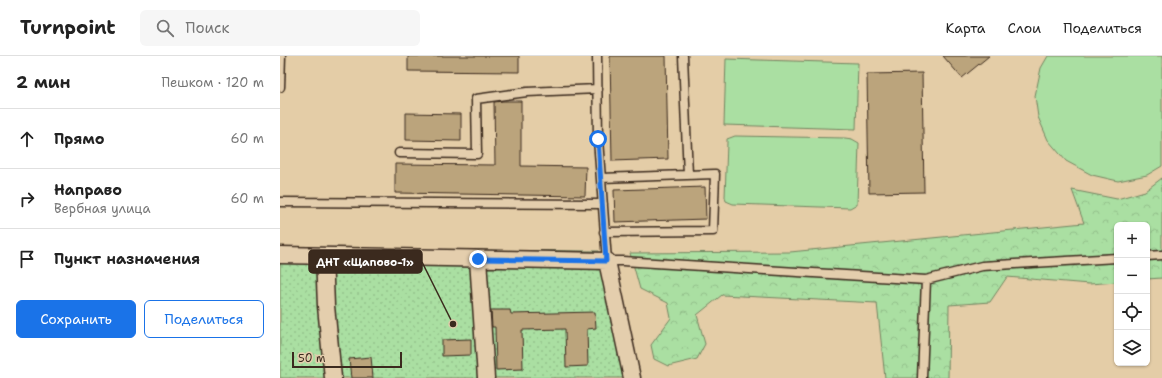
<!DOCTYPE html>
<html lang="ru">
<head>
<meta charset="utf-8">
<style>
	:root { --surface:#fff; --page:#f6f6f6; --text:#222; --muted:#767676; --line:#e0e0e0; --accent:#1a73e8 }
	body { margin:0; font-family:"Shantell Sans",sans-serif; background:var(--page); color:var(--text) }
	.controls { position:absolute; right:12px; bottom:12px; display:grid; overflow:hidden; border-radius:6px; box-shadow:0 1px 3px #0004 }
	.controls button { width:36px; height:36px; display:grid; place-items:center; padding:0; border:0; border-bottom:1px solid var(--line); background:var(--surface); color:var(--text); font:20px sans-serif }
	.scale { position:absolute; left:12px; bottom:10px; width:110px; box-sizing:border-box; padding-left:4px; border:2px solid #3b2a1e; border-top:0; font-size:11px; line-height:14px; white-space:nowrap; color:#3b2a1e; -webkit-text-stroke:3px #e4cead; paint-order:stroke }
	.stop { position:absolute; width:12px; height:12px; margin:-9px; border:3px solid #1a73e8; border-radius:50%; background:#fff }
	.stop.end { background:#1a73e8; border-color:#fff; box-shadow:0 1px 4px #0008 }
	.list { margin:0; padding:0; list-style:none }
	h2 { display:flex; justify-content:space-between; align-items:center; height:52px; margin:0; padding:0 16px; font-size:17px }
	h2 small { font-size:13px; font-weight:400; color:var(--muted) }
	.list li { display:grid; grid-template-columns:26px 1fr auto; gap:12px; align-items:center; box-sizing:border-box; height:60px; padding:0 16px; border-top:1px solid var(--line) }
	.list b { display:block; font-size:15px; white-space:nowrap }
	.list p { margin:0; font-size:13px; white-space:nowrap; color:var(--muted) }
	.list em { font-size:13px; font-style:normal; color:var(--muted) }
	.actions { display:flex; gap:8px; padding:12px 16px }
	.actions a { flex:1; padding:9px 0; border:1px solid var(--accent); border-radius:6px; text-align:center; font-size:14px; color:var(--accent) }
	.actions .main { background:var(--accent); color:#fff }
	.icon { flex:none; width:22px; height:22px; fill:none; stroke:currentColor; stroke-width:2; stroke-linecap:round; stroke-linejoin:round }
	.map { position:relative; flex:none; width:882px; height:322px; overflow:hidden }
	header { display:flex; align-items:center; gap:24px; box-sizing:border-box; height:56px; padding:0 20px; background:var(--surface); border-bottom:1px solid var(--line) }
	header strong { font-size:19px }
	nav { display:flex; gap:22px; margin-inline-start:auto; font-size:14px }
	.search { width:280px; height:36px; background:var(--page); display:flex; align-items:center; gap:10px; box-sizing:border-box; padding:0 14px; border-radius:6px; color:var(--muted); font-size:15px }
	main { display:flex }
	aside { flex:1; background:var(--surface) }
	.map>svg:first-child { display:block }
	.grass { fill:#aadfa2; stroke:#728460 }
	.forest { fill:url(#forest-crowns); stroke:#728460 }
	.garden { fill:url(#garden-dots); stroke:#728460 }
	.building { fill:#bba47c; stroke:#3b2a1e }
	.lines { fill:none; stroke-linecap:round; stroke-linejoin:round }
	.lane-casing { stroke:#3b2a1e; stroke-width:11 }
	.street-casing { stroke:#3b2a1e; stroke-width:19 }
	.lane { stroke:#e4cead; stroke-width:8 }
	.street { stroke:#e4cead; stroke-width:16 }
	.route { stroke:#1a73e8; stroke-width:5 }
	.leader { fill:none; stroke:#3b2a1e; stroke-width:1.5 }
	.callout-dot { fill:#3b2a1e; stroke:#e4cead; stroke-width:1.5 }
	.callout { fill:#3b2a1e; stroke:#3b2a1e; stroke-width:1.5 }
	.callout-label { font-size:11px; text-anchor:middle; font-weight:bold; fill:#fff }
</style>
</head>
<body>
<header>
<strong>Turnpoint</strong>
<div class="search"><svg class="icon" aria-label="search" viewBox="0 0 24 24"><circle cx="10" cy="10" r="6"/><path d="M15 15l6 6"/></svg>Поиск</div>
<nav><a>Карта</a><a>Слои</a><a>Поделиться</a></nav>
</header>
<main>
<aside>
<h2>2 мин<small>Пешком · 120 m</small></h2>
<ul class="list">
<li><svg class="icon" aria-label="ahead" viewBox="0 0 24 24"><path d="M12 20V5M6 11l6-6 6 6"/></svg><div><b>Прямо</b></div><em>60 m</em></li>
<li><svg class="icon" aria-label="right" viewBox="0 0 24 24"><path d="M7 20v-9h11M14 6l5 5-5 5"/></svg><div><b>Направо</b><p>Вербная улица</p></div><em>60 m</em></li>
<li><svg class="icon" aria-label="arrive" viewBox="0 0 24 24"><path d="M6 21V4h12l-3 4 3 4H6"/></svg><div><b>Пункт назначения</b></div></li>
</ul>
<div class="actions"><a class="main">Сохранить</a><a>Поделиться</a></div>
</aside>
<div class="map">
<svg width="882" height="322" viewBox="0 0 882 322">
	<defs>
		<pattern id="forest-crowns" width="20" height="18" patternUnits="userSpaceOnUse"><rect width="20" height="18" fill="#aadfa2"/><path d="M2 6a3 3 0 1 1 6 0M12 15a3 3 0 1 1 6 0" fill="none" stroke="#93c08b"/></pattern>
		<pattern id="garden-dots" width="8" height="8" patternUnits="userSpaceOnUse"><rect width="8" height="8" fill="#aadfa2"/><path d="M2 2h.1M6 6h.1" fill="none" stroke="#93c08b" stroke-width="1.8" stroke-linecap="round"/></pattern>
	</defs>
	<rect width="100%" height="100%" fill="#e4cda7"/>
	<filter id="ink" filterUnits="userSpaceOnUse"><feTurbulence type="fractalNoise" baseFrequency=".025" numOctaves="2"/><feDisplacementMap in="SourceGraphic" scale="8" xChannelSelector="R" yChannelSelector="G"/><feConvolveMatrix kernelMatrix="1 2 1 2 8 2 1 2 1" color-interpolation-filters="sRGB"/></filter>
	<g filter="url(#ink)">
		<path class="grass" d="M 768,0 L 882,0 L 882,110 L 867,119 L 838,125 L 812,119 L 786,105 L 768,84 L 758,61 L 755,40 L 761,12 Z
			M 446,3 L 578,7 L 576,73 L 444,69 Z
			M 455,80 L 565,82 L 572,83 L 579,87 L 577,148 L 570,152 L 453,148 L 446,145 L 445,141 L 447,87 L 447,83 Z"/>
		<path class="forest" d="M 882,122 L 882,222 L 867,223 L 867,169 L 837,169 L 837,226 L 809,228 L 727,221 L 710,246 L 669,249 L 668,322 L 605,322 L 597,247 L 442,239 L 417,259 L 425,288 L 417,303 L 388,310 L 374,303 L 371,289 L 391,262 L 388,247 L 360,233 L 350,197 L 510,196 L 804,167 L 792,134 L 837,143 L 865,135 Z"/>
		<path class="garden" d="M 0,193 L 319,195 L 322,213 L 358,322 L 0,322 Z"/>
		<path class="building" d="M 128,0 L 239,0 L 239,16 L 128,15 Z
			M 330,0 L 386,0 L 388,103 L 332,105 Z
			M 663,0 L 709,0 L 682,22 Z
			M 642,17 L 644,136 L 589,137 L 587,18 Z
			M 223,45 L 241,45 L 241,110 L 306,111 L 305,140 L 115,137 L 115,108 L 215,109 L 214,46 Z
			M 126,57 L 181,58 L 181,85 L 126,84 Z
			M 425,131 L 426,163 L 335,166 L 334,134 Z
			M 211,254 L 230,254 L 231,258 L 315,256 L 316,272 L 307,273 L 308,310 L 286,311 L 285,273 L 242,274 L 243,313 L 216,314 L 215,271 L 212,271 Z
			M 191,283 L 191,299 L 162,300 L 162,284 Z
			M 91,301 L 93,322 L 71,322 L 69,303 Z"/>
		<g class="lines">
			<g class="lane-casing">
				<path id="lane" d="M 317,0 L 318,83 L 327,205 L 343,205 L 646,224 L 702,210 L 837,202
					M 403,0 L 408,119
					M 0,31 L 1,0
					M 119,97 L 197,98 L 196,43 L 247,36 L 318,33
					M 321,122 L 435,118 L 433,175 L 324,176
					M 0,146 L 323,148
					M 867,200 L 882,199
					M 642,322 L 646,224"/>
			</g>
			<g class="street-casing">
				<path id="street" d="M 0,199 L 327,205 L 352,322
					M 44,200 L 46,250 L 53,322
					M 198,203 L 206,322"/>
			</g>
			<use href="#lane" class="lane"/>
			<use href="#street" class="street"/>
		</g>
	</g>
	<g class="lines" filter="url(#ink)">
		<path class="route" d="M 198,203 L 326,205 L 318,83"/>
	</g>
	<path class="leader" d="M173 268L142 206"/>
	<circle class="callout-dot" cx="173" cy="268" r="4"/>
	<rect class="callout" x="29" y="194" width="113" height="23" rx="4"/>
	<g class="callout-label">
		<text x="85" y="210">ДНТ «Щапово-1»</text>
	</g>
</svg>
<div class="controls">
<button>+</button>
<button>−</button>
<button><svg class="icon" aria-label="locate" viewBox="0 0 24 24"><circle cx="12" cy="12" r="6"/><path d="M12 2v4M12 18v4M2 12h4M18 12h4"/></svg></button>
<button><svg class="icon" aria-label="layers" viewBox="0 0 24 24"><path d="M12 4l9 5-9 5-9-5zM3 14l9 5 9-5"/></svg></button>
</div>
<div class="scale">50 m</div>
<div class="stop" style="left:318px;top:83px"></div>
<div class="stop end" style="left:198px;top:203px"></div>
</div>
</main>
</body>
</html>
